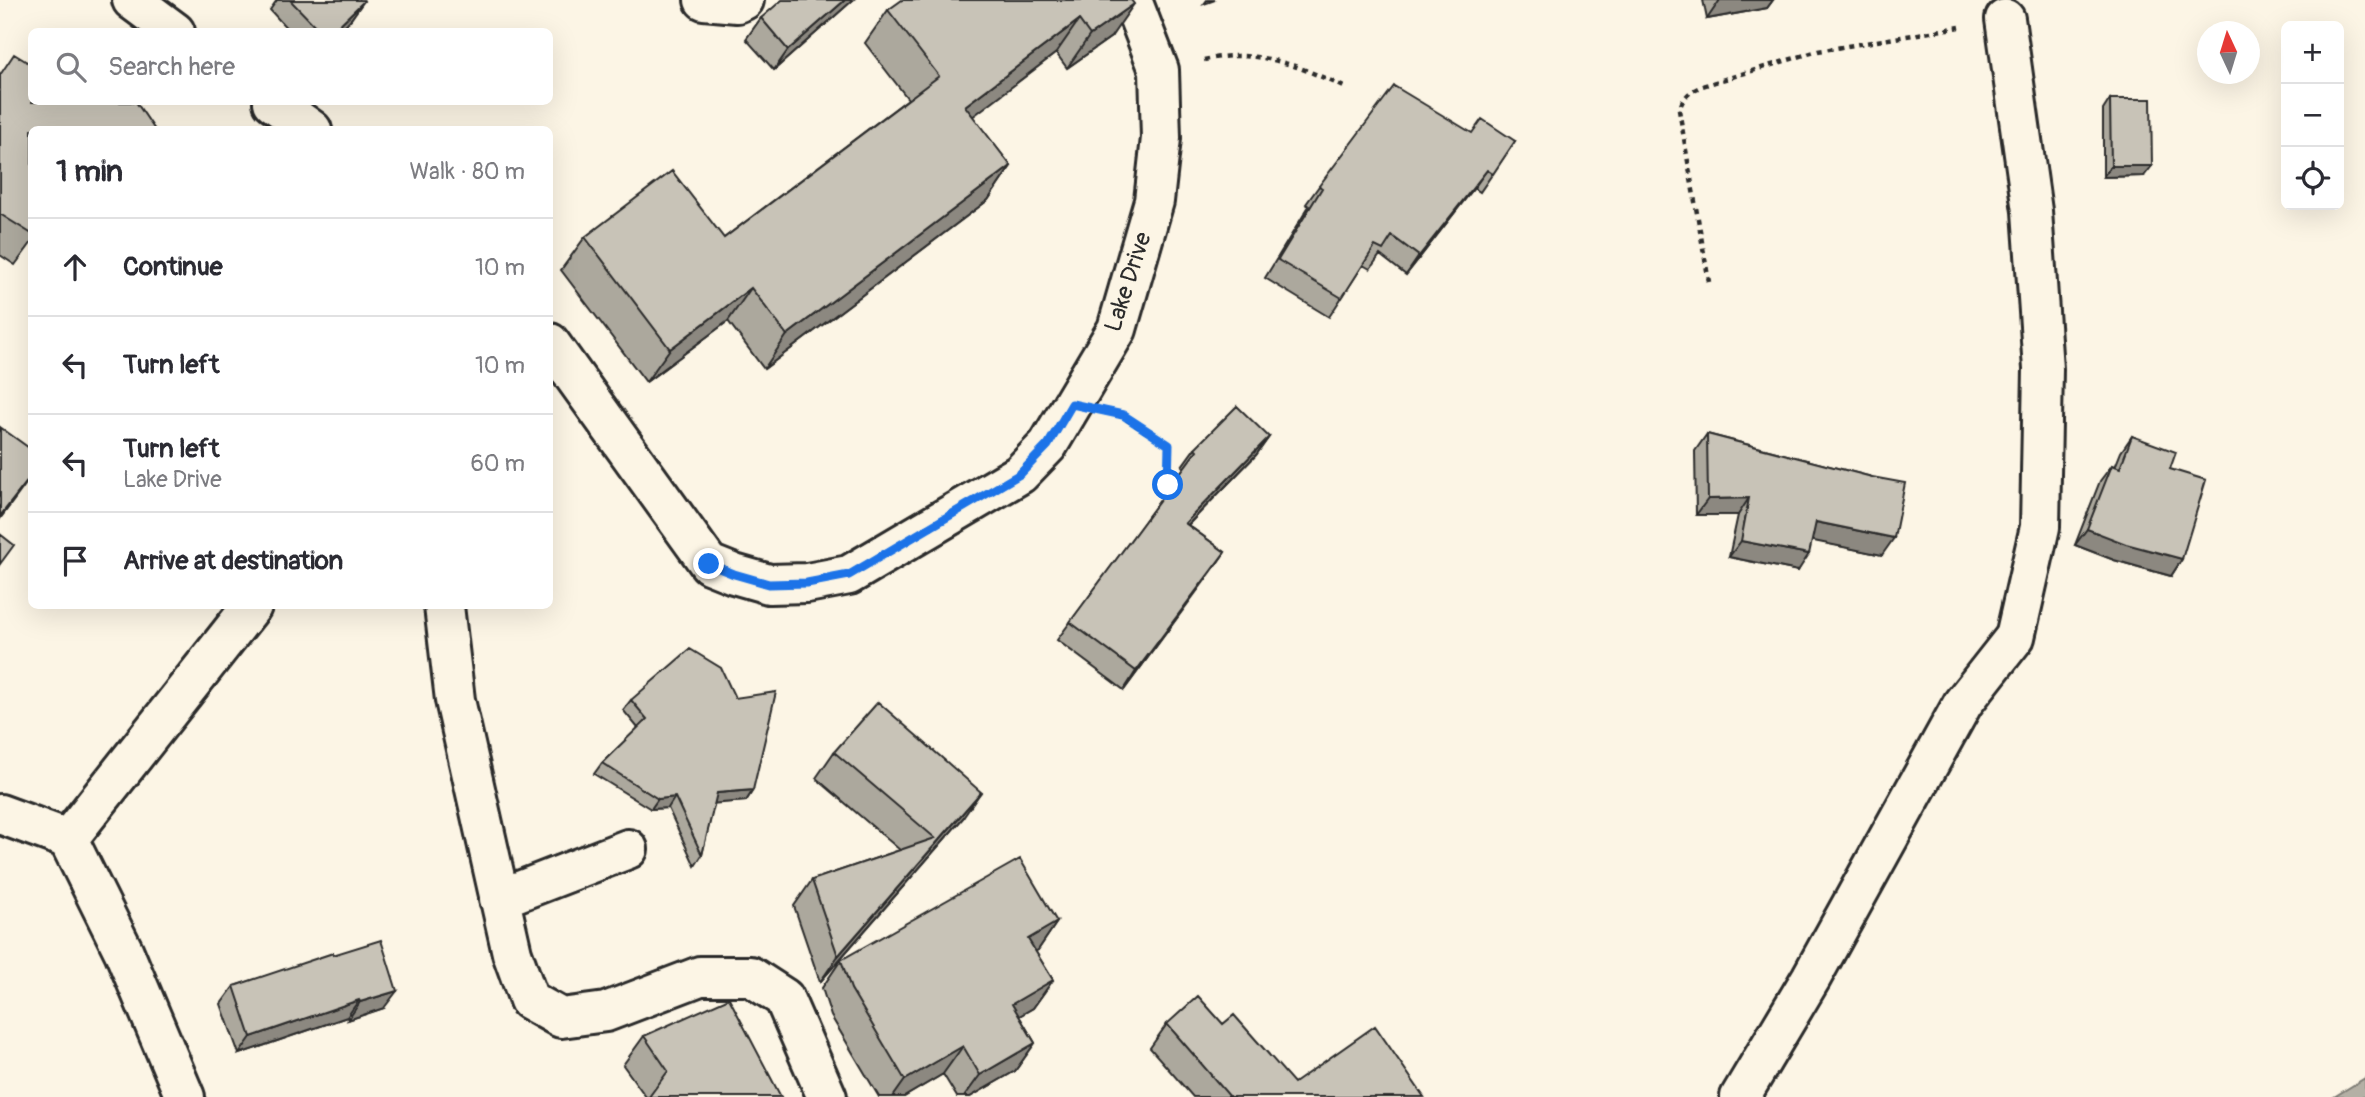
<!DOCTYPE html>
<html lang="en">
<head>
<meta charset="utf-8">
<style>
	:root { --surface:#fff; --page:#f2f2f3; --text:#2b2b33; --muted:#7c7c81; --line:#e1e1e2 }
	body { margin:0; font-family:Pangolin,sans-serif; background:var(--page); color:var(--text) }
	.controls { position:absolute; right:21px; top:21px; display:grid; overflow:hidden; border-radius:10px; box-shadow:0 7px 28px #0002 }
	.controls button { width:63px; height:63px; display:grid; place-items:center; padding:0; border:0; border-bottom:2px solid var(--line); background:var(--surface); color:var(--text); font:35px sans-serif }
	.compass { position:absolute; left:2197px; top:21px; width:63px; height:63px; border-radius:50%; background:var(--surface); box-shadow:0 7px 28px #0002; rotate:356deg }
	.stop { position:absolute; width:21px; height:21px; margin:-16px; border:5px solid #1a73e8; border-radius:50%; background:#fff }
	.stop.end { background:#1a73e8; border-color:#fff; box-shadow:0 2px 7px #0008 }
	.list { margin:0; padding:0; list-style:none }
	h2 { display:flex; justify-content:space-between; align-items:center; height:91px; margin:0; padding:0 28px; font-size:30px }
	h2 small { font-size:23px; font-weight:400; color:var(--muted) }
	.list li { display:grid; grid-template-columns:46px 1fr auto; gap:21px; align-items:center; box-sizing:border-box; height:98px; padding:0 28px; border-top:2px solid var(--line) }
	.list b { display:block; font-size:26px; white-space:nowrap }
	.list p { margin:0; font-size:23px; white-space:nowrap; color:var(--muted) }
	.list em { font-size:23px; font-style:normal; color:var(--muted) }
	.icon { flex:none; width:38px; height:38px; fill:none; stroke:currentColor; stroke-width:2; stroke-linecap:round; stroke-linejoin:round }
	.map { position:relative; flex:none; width:2365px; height:1097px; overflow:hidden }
	.search { position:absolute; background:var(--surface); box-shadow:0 7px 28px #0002; left:28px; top:28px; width:525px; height:77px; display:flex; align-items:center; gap:18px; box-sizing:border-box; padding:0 24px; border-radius:10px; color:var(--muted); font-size:26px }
	.panel { position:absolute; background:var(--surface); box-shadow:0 7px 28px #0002; left:28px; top:126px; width:525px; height:483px; border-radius:10px }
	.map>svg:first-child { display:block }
	.water { fill:#b4b0a5; stroke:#7d7b74; stroke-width:2 }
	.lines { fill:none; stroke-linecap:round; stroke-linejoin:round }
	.minor-casing { stroke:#2b2b2b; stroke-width:44 }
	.path { stroke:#2b2b2b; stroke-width:4.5; stroke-dasharray:5 5; stroke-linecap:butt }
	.minor { stroke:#fcf5e5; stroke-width:38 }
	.wall { fill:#aca89d; stroke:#2b2b2b; stroke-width:2 }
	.shaded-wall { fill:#8c8880; stroke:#2b2b2b; stroke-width:2 }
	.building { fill:#c8c3b7; stroke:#2b2b2b; stroke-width:2 }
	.route { stroke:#1a73e8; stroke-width:9 }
	.labels { text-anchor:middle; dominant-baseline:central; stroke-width:5; stroke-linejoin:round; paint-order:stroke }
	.street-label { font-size:24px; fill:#2b2b2b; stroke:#fcf5e5 }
</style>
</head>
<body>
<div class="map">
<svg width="2365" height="1097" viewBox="0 0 2365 1097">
	<rect width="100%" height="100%" fill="#fcf5e5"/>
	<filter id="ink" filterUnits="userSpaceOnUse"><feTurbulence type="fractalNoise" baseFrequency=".0143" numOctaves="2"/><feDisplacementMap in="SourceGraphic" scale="14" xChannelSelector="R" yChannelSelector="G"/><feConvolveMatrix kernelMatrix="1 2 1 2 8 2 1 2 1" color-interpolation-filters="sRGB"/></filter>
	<g filter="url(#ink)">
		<path class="water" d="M 2365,1078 L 2365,1097 L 2334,1097 Z"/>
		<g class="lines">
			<g class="minor-casing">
				<path id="minor" d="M 132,0 L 175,32
					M 704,0 L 737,3 L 744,0
					M 273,102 L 312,130
					M 550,343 L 709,564 L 734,574 L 769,584 L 807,583 L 849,575 L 1020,474 L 1048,445 L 1117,329 L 1154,201 L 1161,138 L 1159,70 L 1132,0
					M 444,606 L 455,700 L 512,953 L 529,1000 L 561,1018 L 606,1012 L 700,976 L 750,976 L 784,998 L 827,1097
					M 0,814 L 68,839
					M 499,899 L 628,849
					M 185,1097 L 124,952 L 68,839 L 252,606
					M 1740,1097 L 1811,978 L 1963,703 L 2015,637 L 2040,527 L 2043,369 L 2032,211 L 2005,19"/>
			</g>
			<path class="path" d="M 1204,60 C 1257,48 1297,65 1344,87
				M 1709,282 L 1679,110 C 1684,96 1689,92 1702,86 L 1818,51 L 1960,27
				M 1118,414 L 1169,445 L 1168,485"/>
			<use href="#minor" class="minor"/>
		</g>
		<path class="wall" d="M 277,0 L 363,0 L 351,19 L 339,32 L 290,32 L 270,10 Z
			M 853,0 L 774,70 L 746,39 L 761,18 Z
			M 1131,0 L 1111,37 L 1067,68 L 1056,53 L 972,116 L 1011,166 L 988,200 L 764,369 L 728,321 L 646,382 L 561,270 L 585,237 L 724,238 L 908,99 L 865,43 L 888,10 Z
			M 1703,0 L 1773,0 L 1767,8 L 1707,19 Z
			M 0,74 L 32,130 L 32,242 L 15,265 L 0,255 Z
			M 2110,99 L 2144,176 L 2103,177 L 2103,110 Z
			M 1472,133 L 1515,141 L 1480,192 L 1474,188 L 1406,275 L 1380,255 L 1370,269 L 1363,265 L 1329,317 L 1265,278 L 1309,206 L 1306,204 L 1319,186 Z
			M 1707,434 L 1872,477 L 1882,555 L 1812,540 L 1798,571 L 1729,557 L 1738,515 L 1696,515 L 1695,451 Z
			M 2132,436 L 2170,469 L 2182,559 L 2171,576 L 2114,560 L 2075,545 L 2100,481 L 2112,465 L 2115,467 L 2121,452 Z
			M 1269,437 L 1256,455 L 1188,525 L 1225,552 L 1124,690 L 1057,640 L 1184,468 L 1182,466 L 1195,448 Z
			M 631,700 L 753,790 L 746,801 L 714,803 L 702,855 L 695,866 L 668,808 L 651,809 L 594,774 L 602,763 L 638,728 L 623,710 Z
			M 834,752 L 963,818 L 820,982 L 794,906 L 812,880 L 900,850 L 816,778 Z
			M 1057,922 L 1038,950 L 1035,951 L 1053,980 L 1033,1008 L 1019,1016 L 1035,1043 L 1015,1071 L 970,1097 L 957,1097 L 943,1074 L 904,1097 L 879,1097 L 831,1016 L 822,988 L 841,960 Z
			M 333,955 L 384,1008 L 348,1020 L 347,1017 L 239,1054 L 221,1004 L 234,986 Z
			M 1167,1024 L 1223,1024 L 1294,1083 L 1424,1097 L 1193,1097 L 1150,1048 Z
			M 644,1036 L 781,1097 L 646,1097 L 623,1065 Z"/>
		<path class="shaded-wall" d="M 845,0 L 853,0 L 774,70 L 788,50 Z
			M 1207,0 L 1215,0 L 1204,4 Z
			M 1720,0 L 1773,0 L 1767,8 L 1707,19 Z
			M 364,1 L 351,19 L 339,32 L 332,32 Z
			M 1134,4 L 1111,37 L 1067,68 L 1090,35 Z
			M 1079,20 L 1056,53 L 942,140 L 965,106 Z
			M 1011,166 L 988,200 L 764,369 L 787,335 Z
			M 2111,166 L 2152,166 L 2144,176 L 2103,177 Z
			M 1487,170 L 1474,188 L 1406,275 L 1419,256 Z
			M 751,288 L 728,321 L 646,382 L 670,349 Z
			M 1269,437 L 1256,455 L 1172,541 L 1185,523 Z
			M 32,475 L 23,488 L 0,519 L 0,516 Z
			M 1749,498 L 1738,515 L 1696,515 L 1708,499 Z
			M 1816,522 L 1894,538 L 1882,555 L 1804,539 Z
			M 2087,529 L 2182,559 L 2171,576 L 2114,560 L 2075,545 Z
			M 1741,541 L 1809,554 L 1798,571 L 1729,557 Z
			M 1225,552 L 1212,571 L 1124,690 L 1136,671 Z
			M 753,790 L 746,801 L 709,804 L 717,793 Z
			M 981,792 L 963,818 L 820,982 L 838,956 Z
			M 675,797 L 668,808 L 651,809 L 658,799 Z
			M 1057,922 L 1038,950 L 1009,967 L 1028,939 Z
			M 1053,980 L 1033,1008 L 992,1032 L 1012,1004 Z
			M 397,991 L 384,1008 L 348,1020 L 360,1002 Z
			M 359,1000 L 347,1017 L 239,1054 L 251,1037 Z
			M 1035,1043 L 1015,1071 L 970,1097 L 964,1097 L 980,1075 Z
			M 963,1046 L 943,1074 L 904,1097 L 893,1097 L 905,1080 Z"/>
		<path class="building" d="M 290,0 L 363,0 L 364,1 L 332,32 L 321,32 Z
			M 782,0 L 845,0 L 788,50 L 761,18 Z
			M 902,0 L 1131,0 L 1134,4 L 1090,35 L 1079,20 L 965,106 L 1011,166 L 787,335 L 751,288 L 670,349 L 585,237 L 672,171 L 724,238 L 939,76 L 888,10 Z
			M 14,54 L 32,65 L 32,102 L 136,102 L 155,130 L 32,130 L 32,234 L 0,214 L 0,75 Z
			M 1394,86 L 1472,133 L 1482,119 L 1515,141 L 1493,174 L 1487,170 L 1419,256 L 1392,236 L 1383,250 L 1375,246 L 1342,298 L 1278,260 L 1322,188 L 1319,186 Z
			M 2110,99 L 2151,99 L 2152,166 L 2111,166 Z
			M 1237,406 L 1269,437 L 1185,523 L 1225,552 L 1136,671 L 1070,622 L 1197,450 L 1195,448 Z
			M 0,427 L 32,450 L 32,475 L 0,516 Z
			M 1707,434 L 1872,477 L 1905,483 L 1894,538 L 1816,522 L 1809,554 L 1741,541 L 1749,498 L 1708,499 Z
			M 2132,436 L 2176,452 L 2170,469 L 2206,480 L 2182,559 L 2126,544 L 2087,529 L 2112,465 L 2120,468 Z
			M 0,534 L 14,545 L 0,564 Z
			M 690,649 L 721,668 L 735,698 L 776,692 L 753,790 L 717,793 L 702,855 L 675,797 L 658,799 L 602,763 L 647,719 L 631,700 Z
			M 878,702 L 981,792 L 838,956 L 812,880 L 935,838 L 834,752 Z
			M 1020,859 L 1057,922 L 1028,939 L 1053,980 L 1012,1004 L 1035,1043 L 980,1075 L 963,1046 L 905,1080 L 851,989 L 841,960 Z
			M 381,940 L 397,991 L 360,1002 L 359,1000 L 251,1037 L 234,986 L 333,953 L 333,955 Z
			M 1198,996 L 1223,1024 L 1234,1015 L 1294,1083 L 1375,1026 L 1424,1097 L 1230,1097 L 1167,1024 Z
			M 729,998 L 781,1097 L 649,1097 L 668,1071 L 644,1036 Z"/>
	</g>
	<g class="lines" filter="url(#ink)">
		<path class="route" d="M 709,564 L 734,574 L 769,584 L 807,583 L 849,575 L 1020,474 L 1048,445 L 1072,404 L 1123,415 L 1169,445 L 1168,485"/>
	</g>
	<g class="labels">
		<g class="street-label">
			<text transform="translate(1128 282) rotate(-72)">Lake Drive</text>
		</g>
	</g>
</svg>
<div class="controls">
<button>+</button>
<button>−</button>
<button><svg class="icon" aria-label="locate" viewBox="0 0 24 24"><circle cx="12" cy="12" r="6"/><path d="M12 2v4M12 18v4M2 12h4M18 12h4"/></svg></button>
</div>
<svg class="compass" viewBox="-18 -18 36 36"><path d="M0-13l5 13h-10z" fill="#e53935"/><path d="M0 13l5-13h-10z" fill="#7c7c81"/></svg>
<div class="stop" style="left:1168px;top:485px"></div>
<div class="stop end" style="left:709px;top:564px"></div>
<div class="search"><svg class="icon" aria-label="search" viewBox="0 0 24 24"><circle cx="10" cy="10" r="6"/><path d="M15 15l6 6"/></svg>Search here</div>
<section class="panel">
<h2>1 min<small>Walk · 80 m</small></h2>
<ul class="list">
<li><svg class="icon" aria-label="ahead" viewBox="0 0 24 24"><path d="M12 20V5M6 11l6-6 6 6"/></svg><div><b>Continue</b></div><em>10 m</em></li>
<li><svg class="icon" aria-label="left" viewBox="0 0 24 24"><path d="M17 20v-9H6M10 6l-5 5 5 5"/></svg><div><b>Turn left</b></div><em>10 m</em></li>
<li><svg class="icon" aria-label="left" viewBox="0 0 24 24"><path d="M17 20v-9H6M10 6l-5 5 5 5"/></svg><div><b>Turn left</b><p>Lake Drive</p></div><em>60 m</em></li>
<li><svg class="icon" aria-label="arrive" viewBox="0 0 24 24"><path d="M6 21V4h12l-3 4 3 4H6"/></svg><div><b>Arrive at destination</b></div></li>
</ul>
</section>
</div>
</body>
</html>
